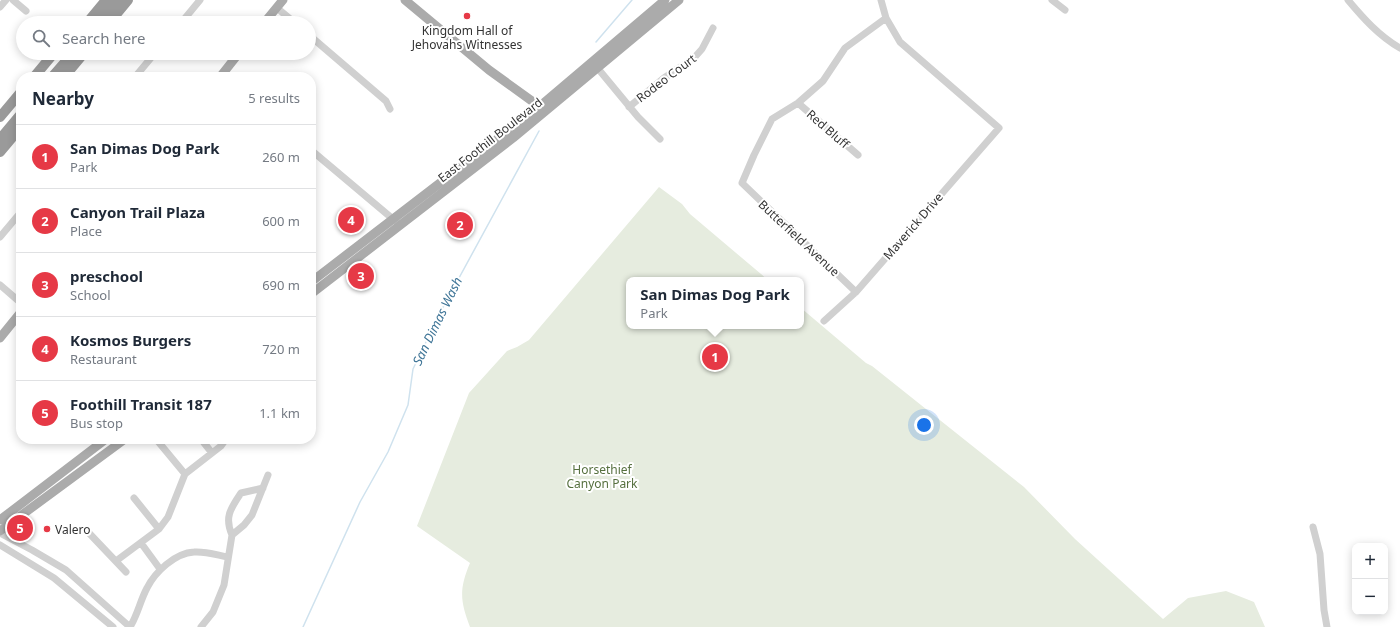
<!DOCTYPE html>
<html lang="en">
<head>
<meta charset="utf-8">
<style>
	:root { --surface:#fff; --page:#f6f6f7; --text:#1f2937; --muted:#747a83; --line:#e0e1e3; --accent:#e63946 }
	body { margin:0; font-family:"Noto Sans",sans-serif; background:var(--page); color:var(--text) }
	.controls { position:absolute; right:12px; bottom:12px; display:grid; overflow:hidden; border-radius:8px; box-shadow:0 2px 10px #0003 }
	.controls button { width:36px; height:36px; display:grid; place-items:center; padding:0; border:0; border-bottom:1px solid var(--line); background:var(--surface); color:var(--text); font:20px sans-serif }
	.you { position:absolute; left:924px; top:425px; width:14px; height:14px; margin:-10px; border:3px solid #fff; border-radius:50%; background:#1a73e8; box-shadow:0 0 0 6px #1a73e833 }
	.badge { display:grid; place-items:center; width:26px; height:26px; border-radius:50%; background:var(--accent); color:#fff; font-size:13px; font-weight:700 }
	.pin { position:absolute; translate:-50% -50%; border:2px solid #fff; box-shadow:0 1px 4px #0006 }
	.popup { position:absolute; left:626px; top:277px; width:178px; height:52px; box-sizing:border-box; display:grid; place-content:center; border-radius:8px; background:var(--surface); filter:drop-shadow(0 1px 3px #0005); font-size:13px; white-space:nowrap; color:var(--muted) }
	.popup b { font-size:15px; color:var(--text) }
	.popup::after { content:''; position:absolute; left:50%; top:100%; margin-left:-8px; border:8px solid transparent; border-top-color:var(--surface) }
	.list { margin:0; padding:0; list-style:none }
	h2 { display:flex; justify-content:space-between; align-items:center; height:52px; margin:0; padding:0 16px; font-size:17px }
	h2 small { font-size:13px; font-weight:400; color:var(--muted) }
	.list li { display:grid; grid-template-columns:26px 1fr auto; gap:12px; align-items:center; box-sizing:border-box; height:64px; padding:0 16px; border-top:1px solid var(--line) }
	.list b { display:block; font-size:15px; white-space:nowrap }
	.list p { margin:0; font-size:13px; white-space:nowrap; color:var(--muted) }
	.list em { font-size:13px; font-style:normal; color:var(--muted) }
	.icon { flex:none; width:22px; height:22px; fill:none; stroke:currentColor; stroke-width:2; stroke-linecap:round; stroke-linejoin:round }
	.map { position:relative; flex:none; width:1400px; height:627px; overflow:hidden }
	.search { position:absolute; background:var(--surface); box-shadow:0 2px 10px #0003; left:16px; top:16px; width:300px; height:44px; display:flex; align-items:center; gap:10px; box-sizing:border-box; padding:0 14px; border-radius:22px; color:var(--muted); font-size:15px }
	.panel { position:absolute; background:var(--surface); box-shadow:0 2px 10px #0003; left:16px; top:72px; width:300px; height:372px; border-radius:16px }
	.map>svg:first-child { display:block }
	.green { fill:#e6ecdf }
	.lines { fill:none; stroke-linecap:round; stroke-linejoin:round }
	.stream { stroke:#cfe2ee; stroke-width:1.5 }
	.minor { stroke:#d0d0d0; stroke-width:7 }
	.major { stroke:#ababab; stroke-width:9 }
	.highway { stroke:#9a9a9a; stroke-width:10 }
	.poi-dot { fill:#e63946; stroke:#fff; stroke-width:1.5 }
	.labels { text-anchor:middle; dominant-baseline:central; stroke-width:4; stroke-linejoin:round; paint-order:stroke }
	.poi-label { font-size:12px; fill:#333; stroke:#fff }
	.street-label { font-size:12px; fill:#333; stroke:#fff }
	.park-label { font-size:12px; fill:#56703f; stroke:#fff }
	.water-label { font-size:13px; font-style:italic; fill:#3f7597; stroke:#fff }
</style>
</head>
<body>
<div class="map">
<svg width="1400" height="627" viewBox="0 0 1400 627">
	<rect width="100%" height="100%" fill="#fff"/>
	<path class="green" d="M 659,187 L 682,204 L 690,214 L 768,280 L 629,280 L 629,326 L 801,326 L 801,308 L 866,363 L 872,366 L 1024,487 L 1075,539 L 1163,619 L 1188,598 L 1226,591 L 1254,602 L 1265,627 L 470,627 C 460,601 459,589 470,563 L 417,526 L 469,393 L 507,351 L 517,347 L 529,340 Z"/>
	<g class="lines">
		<path class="stream" d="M 596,42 L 632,0
			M 303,627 L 360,502 L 388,452 L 408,405 L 413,369 L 441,311 L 539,131"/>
		<path class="minor" d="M 13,0 L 26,11
			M 1052,0 L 1065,10
			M 1348,0 C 1363,18 1379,36 1400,48
			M 0,7 L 6,0
			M 277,8 L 295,23
			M 181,23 L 200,0
			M 309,35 L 386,101 L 390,109
			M 595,65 L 638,117 L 660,139
			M 135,77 L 155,53
			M 798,103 L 858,155
			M 629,107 L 664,78 L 694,58 L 702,49 L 713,28
			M 311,150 L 400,225
			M 0,237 L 21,212
			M 0,285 L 21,303
			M 856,292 L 742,183 L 754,155 L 772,119 L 798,103 L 823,81 L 845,48 L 886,18
			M 824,321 L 856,292 L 999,128 L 900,42 L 886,18 L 881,0
			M 156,439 L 185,474
			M 201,439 L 212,453
			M 134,498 L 159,529
			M 1313,527 L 1320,554 L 1324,610 L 1327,627
			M 88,532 L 126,572
			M 0,533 L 32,550 L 66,570 L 130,627
			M 232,535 C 224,517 231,508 241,493 L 263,488
			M 141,543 L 160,569
			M 0,545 L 54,578 L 113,627
			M 116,561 L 159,529 L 168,517 L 185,474 L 221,446 L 226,439
			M 130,627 C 138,614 140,601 147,588 C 155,572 175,553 194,552 C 205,551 217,555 228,557
			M 201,627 L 213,612 L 224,585 L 232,535 L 244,525 L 252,515 L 268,475"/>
		<path class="major" d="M 405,0 L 489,70 L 543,109
			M 264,23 L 283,0
			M 220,77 L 239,53
			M 311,282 L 539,107 L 665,0
			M 311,294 L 513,138 L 679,0
			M 0,338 L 21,312
			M 0,520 L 106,439
			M 0,531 L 125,439"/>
		<path class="highway" d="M 87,23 L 106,0
			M 98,23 L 117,0
			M 109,23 L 128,0
			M 34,77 L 54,53
			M 52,77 L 73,53
			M 64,77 L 84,53
			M 0,117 L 21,92
			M 0,139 L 21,114
			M 0,152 L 21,127"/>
	</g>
	<g class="poi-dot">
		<circle cx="467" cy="16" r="4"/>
		<circle cx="47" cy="529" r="4"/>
	</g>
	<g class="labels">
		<g class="poi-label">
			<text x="467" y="30">Kingdom Hall of<tspan x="467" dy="14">Jehovahs Witnesses</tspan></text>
			<text x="55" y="529" text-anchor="start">Valero</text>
		</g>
		<g class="street-label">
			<text transform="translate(666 78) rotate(-37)">Rodeo Court</text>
			<text transform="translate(828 129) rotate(41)">Red Bluff</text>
			<text transform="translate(490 140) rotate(-38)">East Foothill Boulevard</text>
			<text transform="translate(913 226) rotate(-49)">Maverick Drive</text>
			<text transform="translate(799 238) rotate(43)">Butterfield Avenue</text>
		</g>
		<g class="park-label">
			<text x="602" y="469">Horsethief<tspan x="602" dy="14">Canyon Park</tspan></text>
		</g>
		<g class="water-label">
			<text transform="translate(437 321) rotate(-64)">San Dimas Wash</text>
		</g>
	</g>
</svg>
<div class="controls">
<button>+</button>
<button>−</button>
</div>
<div class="you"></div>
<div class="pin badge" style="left:715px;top:357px">1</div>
<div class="popup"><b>San Dimas Dog Park</b>Park</div>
<div class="pin badge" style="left:460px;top:225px">2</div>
<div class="pin badge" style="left:361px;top:276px">3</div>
<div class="pin badge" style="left:351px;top:220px">4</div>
<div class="pin badge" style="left:20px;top:528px">5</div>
<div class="search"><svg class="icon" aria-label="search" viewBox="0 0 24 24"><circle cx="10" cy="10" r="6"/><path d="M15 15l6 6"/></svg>Search here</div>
<section class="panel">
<h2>Nearby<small>5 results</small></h2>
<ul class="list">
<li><span class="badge">1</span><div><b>San Dimas Dog Park</b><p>Park</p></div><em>260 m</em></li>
<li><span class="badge">2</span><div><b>Canyon Trail Plaza</b><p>Place</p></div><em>600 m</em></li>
<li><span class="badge">3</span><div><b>preschool</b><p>School</p></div><em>690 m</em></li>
<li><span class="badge">4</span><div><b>Kosmos Burgers</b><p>Restaurant</p></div><em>720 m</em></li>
<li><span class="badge">5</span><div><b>Foothill Transit 187</b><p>Bus stop</p></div><em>1.1 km</em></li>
</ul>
</section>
</div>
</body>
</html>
